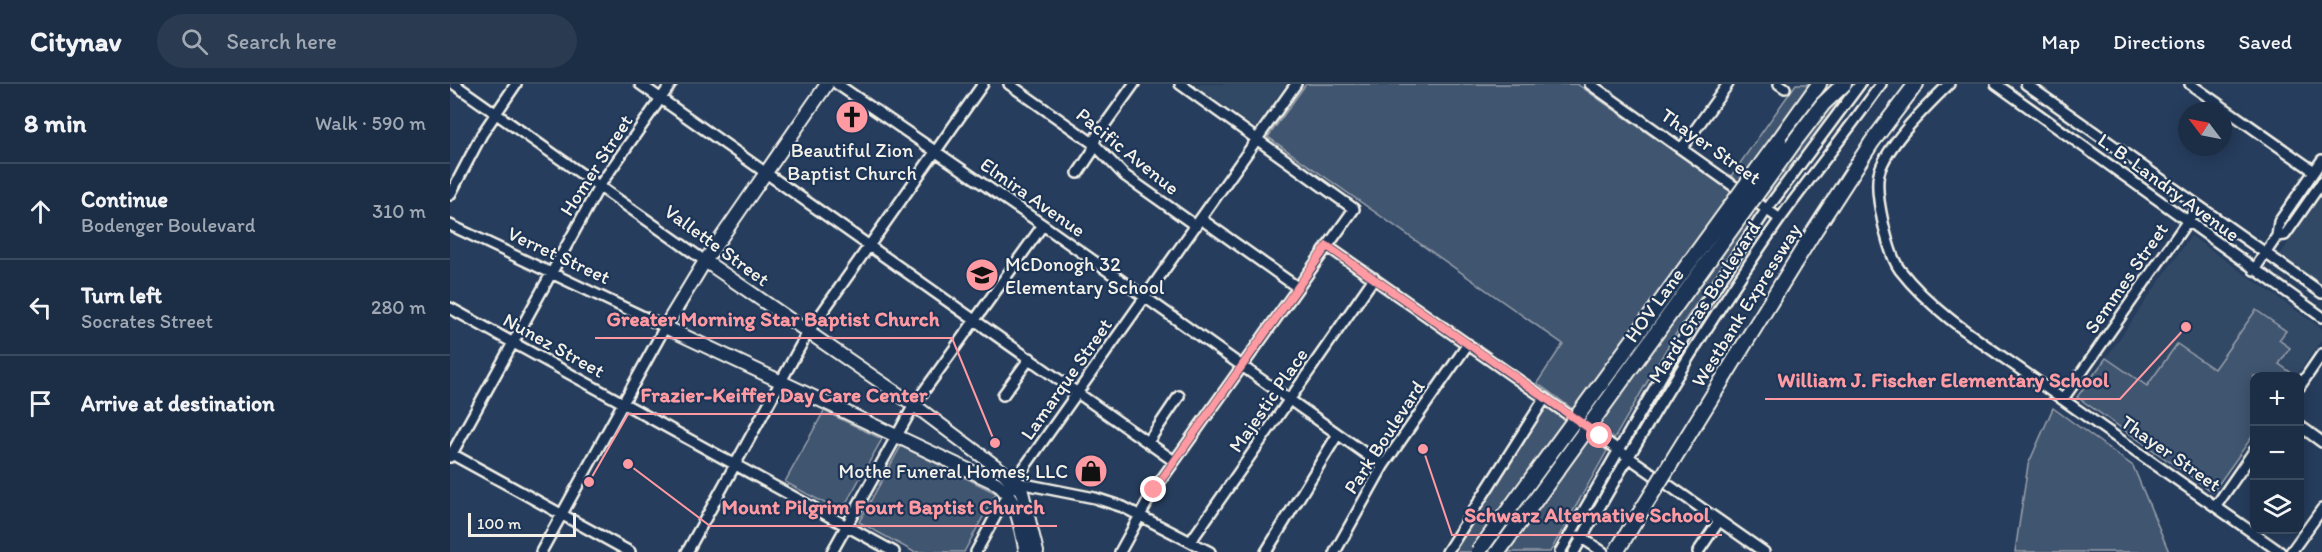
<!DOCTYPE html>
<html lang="en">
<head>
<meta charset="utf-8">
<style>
	:root { --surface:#1c2e46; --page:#293a51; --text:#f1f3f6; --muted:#a0a8b3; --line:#3a4a5f }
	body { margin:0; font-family:Itim,sans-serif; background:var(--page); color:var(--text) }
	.controls { position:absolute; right:18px; bottom:18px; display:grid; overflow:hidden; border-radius:12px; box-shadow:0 3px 15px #0003 }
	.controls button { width:54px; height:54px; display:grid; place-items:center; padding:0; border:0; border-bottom:2px solid var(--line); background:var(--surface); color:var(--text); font:30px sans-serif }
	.compass { position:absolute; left:1728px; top:18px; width:54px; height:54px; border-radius:50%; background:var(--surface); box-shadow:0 3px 15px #0003; rotate:302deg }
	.scale { position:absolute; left:18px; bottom:15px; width:108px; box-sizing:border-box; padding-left:6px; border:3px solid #f4f1e8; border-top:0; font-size:16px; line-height:21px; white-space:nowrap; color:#f4f1e8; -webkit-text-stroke:4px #1d3557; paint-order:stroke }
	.stop { position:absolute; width:18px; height:18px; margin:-14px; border:4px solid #ff9aa2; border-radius:50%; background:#fff }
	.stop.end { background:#ff9aa2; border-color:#fff; box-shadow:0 2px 6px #0008 }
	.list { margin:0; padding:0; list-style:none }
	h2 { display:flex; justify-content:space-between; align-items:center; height:78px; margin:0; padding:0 24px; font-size:26px }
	h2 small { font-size:20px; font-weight:400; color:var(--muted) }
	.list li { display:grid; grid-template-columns:39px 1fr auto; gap:18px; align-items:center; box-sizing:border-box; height:96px; padding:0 24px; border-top:2px solid var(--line) }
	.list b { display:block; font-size:22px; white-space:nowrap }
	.list p { margin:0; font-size:20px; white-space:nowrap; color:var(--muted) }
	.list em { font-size:20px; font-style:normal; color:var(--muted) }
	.icon { flex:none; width:33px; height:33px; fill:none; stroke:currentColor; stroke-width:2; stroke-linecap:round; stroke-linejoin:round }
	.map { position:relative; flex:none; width:1872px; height:468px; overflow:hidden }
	header { display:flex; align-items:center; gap:36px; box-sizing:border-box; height:84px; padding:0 30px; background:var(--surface); border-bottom:2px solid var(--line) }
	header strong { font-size:28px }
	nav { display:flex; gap:33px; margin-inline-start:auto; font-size:21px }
	.search { width:420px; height:54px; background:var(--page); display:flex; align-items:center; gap:15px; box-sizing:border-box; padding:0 21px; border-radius:33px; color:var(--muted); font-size:22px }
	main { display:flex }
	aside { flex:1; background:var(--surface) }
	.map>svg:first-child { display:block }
	.built { fill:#334966 }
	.green { fill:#40546f; stroke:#9aa2ac; stroke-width:1.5 }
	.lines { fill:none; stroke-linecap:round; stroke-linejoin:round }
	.minor-casing { stroke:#f4f1e8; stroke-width:14 }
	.major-casing { stroke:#f4f1e8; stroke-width:16 }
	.highway-casing { stroke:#f4f1e8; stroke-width:18 }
	.minor { stroke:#1d3557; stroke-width:9 }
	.major { stroke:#1d3557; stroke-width:12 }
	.highway { stroke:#1d3557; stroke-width:14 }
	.highway-bridge-casing { stroke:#f4f1e8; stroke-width:18; stroke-linecap:butt }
	.highway-bridge { stroke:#1d3557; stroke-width:14 }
	.route { stroke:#ff9aa2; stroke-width:8 }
	.labels { text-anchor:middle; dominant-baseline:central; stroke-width:4.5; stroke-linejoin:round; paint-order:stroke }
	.street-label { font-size:20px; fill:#f4f1e8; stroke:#1d3557 }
	.poi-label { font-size:20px; fill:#f4f1e8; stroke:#1d3557 }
	.leader { fill:none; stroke:#ff9aa2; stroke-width:2 }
	.callout-dot { fill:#ff9aa2; stroke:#1d3557; stroke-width:2 }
	.callout-label { font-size:21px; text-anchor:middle; font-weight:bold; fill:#ff9aa2; stroke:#1d3557; stroke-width:4.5; stroke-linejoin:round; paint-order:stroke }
</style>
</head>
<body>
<header>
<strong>Citynav</strong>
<div class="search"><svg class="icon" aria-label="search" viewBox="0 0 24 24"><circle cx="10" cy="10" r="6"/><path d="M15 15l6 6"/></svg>Search here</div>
<nav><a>Map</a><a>Directions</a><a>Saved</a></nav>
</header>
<main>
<aside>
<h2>8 min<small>Walk · 590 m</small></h2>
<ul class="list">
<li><svg class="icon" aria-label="ahead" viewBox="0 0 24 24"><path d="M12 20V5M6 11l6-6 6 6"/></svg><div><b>Continue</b><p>Bodenger Boulevard</p></div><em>310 m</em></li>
<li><svg class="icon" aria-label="left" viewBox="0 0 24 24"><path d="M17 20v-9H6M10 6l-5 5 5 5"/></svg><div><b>Turn left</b><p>Socrates Street</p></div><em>280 m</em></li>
<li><svg class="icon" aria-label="arrive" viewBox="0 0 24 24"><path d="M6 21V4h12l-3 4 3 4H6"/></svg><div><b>Arrive at destination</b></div></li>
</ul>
</aside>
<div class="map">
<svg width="1872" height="468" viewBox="0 0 1872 468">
	<rect width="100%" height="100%" fill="#263d5d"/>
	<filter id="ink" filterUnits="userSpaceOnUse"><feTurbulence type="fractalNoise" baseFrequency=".0167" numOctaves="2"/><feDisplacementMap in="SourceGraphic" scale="12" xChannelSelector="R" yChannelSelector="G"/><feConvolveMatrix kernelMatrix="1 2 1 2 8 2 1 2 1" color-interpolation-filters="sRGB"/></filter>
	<g filter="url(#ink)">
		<path class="built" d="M 744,0 L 836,0 L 805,44 Z
			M 1872,111 L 1872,200 L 1830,171 Z
			M 1741,152 L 1872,245 L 1872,255 L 1846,292 L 1829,280 L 1764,285 L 1698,303 L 1656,274 Z"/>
		<path class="green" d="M 856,0 L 1127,0 L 1309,127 L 1221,257 L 1164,355 L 1087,299 L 1113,260 L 818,53 Z
			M 1346,0 L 1403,0 L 1315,119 L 1281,92 Z
			M 1806,226 L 1836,247 L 1829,256 L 1840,264 L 1829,280 L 1846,292 L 1804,292 L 1804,350 L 1763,408 L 1627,313 L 1656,274 L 1697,302 L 1727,260 L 1764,285 Z
			M 1095,320 L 1157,367 L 1100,468 L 1002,468 Z
			M 1603,324 L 1683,382 L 1719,468 L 1565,468 L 1578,381 Z
			M 374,327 L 432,355 L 391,428 L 335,398 Z
			M 451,362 L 546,409 L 514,468 L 464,468 L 409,438 Z"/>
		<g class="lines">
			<g class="minor-casing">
				<path id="minor" d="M 4,0 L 255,177
					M 190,0 L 724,377
					M 387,0 L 593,141 L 933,382
					M 559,0 L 644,60 L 674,91 L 746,142
					M 1140,0 L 1330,135
					M 1329,0 L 1335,4
					M 1499,0 C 1478,21 1437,60 1429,89 C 1424,109 1438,170 1450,186 C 1485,231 1538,262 1584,295 C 1665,353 1748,410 1830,468
					M 1546,0 L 1872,233
					M 1576,0 L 1872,209
					M 1740,0 L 1864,87
					M 1232,64 L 1278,0
					M 628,89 L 642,68 L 646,53 L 684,0
					M 0,111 L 32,50 L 66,0
					M 751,135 L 847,203
					M 0,141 L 215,243 L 91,468
					M 1827,152 L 1835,151 L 1872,98
					M 877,162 L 1314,468
					M 1804,186 L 1827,152 L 1829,138 L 1872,76
					M 0,224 L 444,468
					M 1850,302 L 1872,270
					M 553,311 L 580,274
					M 1613,315 L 1748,122
					M 1850,342 L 1872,358
					M 698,358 L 729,312
					M 0,369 L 180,468
					M 0,373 L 150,101 L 221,0
					M 564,398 L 645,414 L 673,423 L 760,468
					M 1766,422 L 1804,367
					M 1129,452 L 1153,468
					M 741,457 L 924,194
					M 237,468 L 357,250 L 533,0
					M 382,468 L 464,321 L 593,141
					M 526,468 L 564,398 L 846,0
					M 670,468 L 704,406 L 904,125 L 730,0
					M 816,468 L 888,350
					M 885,468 L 933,382 L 1018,260
					M 997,468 L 1095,314
					M 1110,468 L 1244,236 L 1317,125 L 1410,0
					M 1124,468 C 1188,354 1255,241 1330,135 C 1363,89 1399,46 1431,0
					M 1248,468 L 1269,437
					M 1841,468 L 1872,425"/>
			</g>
			<g class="major-casing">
				<path id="major" d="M 377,0 L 255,177 L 215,243 L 546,399 C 568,415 570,442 576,468
					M 255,177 L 464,321 L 552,387 L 572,408 L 587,468"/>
			</g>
			<g class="highway-casing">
				<path id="highway" d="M 1329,56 L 1369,0
					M 1363,149 L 1422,58 L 1466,0"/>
			</g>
			<use href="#minor" class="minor"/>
			<use href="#major" class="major"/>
			<use href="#highway" class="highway"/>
			<g class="highway-bridge-casing">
				<path id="highway-bridge" d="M 1028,468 L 1329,56
					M 1048,468 L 1347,54 L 1373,20 L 1394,0
					M 1166,468 L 1363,149"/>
			</g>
			<use href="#highway-bridge" class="highway-bridge"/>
		</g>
	</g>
	<g class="lines" filter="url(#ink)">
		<path class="route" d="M 704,406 L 877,162 L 1150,352"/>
	</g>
	<defs>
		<g id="church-disc" transform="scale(1.725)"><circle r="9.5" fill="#ff9aa2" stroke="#1d3557"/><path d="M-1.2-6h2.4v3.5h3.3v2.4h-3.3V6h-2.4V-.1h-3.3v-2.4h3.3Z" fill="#111"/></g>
		<g id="school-disc" transform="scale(1.725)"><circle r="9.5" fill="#ff9aa2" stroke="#1d3557"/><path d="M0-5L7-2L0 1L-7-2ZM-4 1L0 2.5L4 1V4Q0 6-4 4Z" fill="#111"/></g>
		<g id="shop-disc" transform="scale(1.725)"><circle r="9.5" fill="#ff9aa2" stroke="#1d3557"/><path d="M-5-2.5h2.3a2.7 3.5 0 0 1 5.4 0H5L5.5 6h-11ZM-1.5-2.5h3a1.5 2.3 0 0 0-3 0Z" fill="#111"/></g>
	</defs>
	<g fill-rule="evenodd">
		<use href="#church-disc" x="402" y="33"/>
		<use href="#school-disc" x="532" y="191"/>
		<use href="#shop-disc" x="641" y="387"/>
	</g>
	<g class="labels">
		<g class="street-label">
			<text transform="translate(1261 62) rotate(35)">Thayer Street</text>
			<text transform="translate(678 67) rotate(39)">Pacific Avenue</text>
			<text transform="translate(146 81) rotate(-57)">Homer Street</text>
			<text transform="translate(1719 103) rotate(36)">L. B. Landry Avenue</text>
			<text transform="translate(583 113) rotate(35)">Elmira Avenue</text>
			<text transform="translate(267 161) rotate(36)">Vallette Street</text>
			<text transform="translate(109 171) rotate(25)">Verret Street</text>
			<text transform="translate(1676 194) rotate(-55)">Semmes Street</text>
			<text transform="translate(1254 218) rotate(-57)">Mardi Gras Boulevard</text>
			<text transform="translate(1204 221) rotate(-54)">HOV Lane</text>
			<text transform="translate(1296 221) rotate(-58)">Westbank Expressway</text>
			<text transform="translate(104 261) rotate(29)">Nunez Street</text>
			<text transform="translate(616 295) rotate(-55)">Lamarque Street</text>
			<text transform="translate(818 316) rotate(-55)">Majestic Place</text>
			<text transform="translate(934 353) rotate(-57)">Park Boulevard</text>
			<text transform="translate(1721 369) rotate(35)">Thayer Street</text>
		</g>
		<g class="poi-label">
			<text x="402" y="66">Beautiful Zion<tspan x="402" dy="23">Baptist Church</tspan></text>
			<text x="555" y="180" text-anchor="start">McDonogh 32<tspan x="555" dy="23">Elementary School</tspan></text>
			<text x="618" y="387" text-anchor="end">Mothe Funeral Homes, LLC</text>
		</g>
	</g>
	<path class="leader" d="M545 359L502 254H145M1736 243L1670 315H1315M139 398L178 330H489M178 380L260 442H607M973 365L1002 451H1272"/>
	<g class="callout-dot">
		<circle cx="545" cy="359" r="6"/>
		<circle cx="1736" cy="243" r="6"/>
		<circle cx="139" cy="398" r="6"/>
		<circle cx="178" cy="380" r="6"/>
		<circle cx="973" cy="365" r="6"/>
	</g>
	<g class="callout-label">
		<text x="323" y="242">Greater Morning Star Baptist Church</text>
		<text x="1493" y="303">William J. Fischer Elementary School</text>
		<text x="334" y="318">Frazier-Keiffer Day Care Center</text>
		<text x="433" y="430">Mount Pilgrim Fourt Baptist Church</text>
		<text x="1137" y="438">Schwarz Alternative School</text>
	</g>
</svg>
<div class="controls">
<button>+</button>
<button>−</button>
<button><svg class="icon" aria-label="layers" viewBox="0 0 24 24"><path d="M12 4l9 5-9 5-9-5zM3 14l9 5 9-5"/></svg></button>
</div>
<svg class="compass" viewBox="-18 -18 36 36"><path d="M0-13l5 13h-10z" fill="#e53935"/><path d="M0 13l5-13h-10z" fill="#a0a8b3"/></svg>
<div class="scale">100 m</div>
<div class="stop" style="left:1150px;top:352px"></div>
<div class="stop end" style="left:704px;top:406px"></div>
</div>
</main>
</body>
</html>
